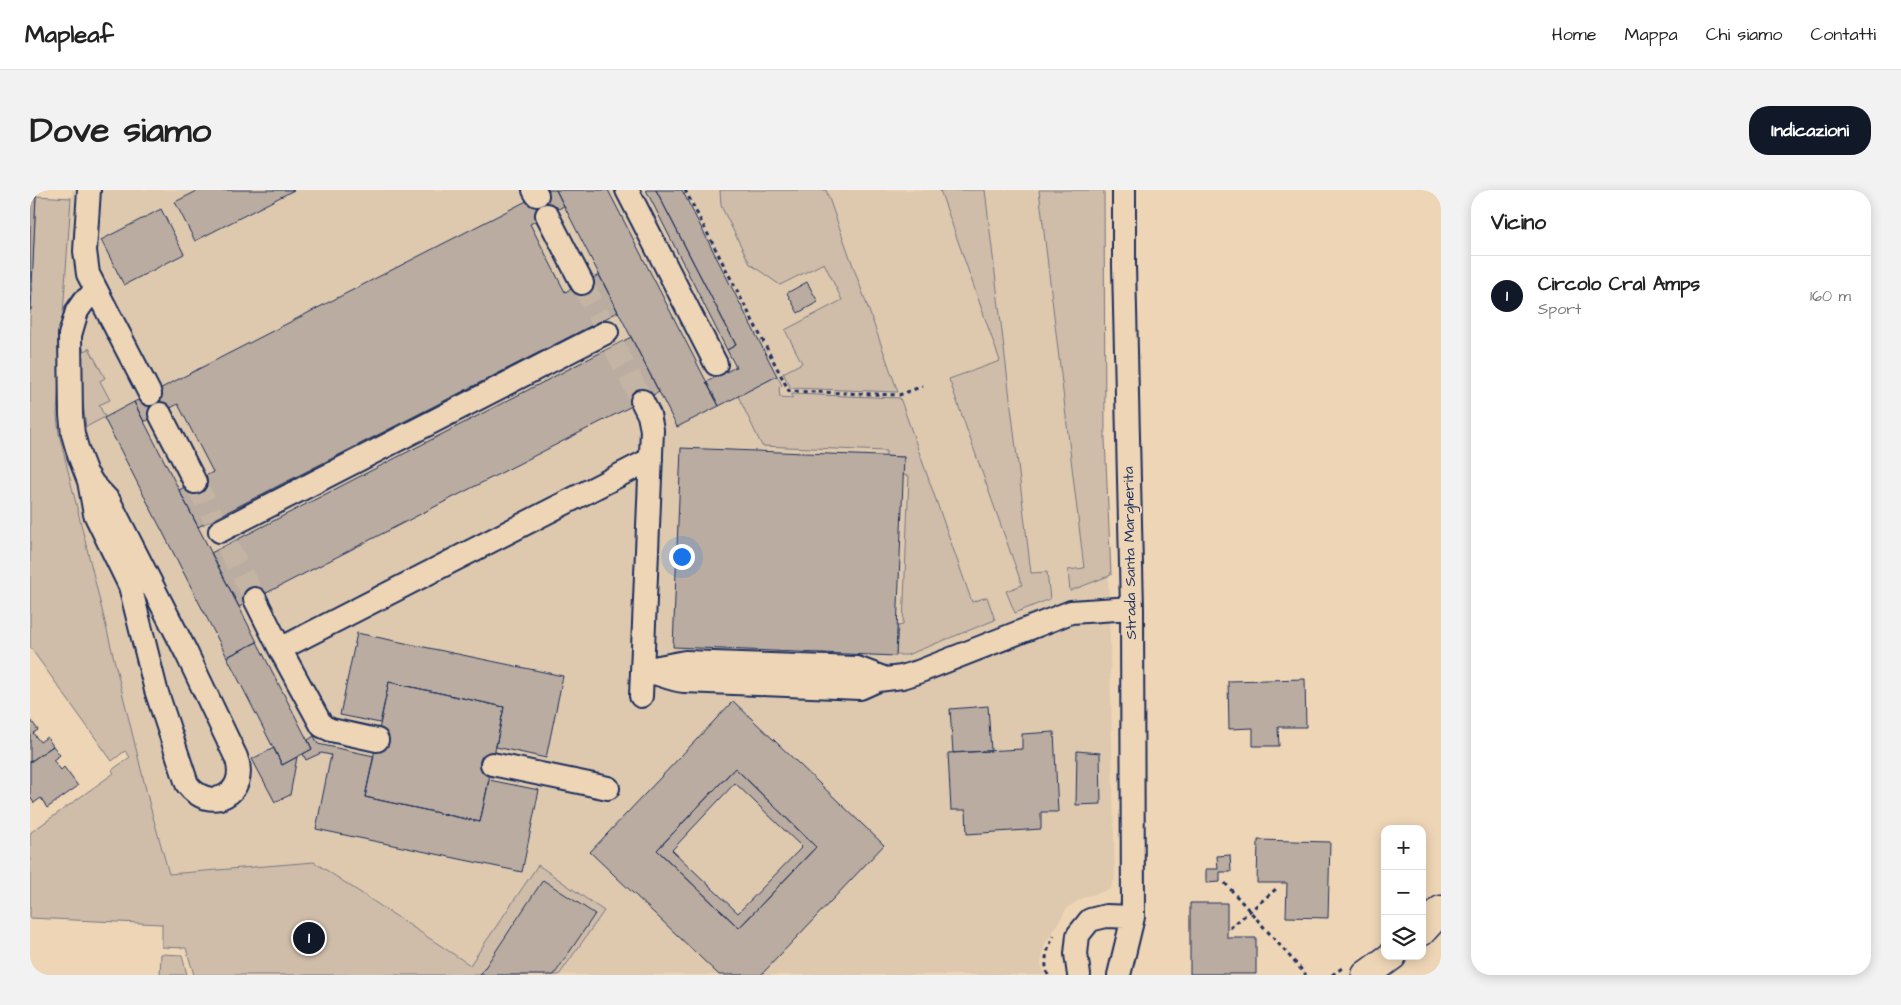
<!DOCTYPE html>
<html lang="it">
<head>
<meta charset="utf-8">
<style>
	:root { --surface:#fff; --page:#f2f2f2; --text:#222; --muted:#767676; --line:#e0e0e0; --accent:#111827 }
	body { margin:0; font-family:"Architects Daughter",sans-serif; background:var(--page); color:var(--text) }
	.controls { position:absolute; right:15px; bottom:15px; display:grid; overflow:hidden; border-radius:10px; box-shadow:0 2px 12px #0003 }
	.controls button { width:45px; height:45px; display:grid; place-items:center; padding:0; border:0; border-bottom:1px solid var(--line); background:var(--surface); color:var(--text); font:25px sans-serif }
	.you { position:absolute; left:651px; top:366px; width:18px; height:18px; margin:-12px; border:4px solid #fff; border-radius:50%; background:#1a73e8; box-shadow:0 0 0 8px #1a73e833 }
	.badge { display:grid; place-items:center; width:32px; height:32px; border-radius:50%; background:var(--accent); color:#fff; font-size:16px; font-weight:700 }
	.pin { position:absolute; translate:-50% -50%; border:2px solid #fff; box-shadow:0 1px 5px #0006 }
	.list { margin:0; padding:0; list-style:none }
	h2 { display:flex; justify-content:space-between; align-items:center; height:65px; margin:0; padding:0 20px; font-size:21px }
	h2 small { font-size:16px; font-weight:400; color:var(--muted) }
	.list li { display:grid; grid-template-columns:32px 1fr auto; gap:15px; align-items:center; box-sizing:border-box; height:80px; padding:0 20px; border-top:1px solid var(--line) }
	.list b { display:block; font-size:19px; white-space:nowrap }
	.list p { margin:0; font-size:16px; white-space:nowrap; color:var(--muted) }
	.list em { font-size:16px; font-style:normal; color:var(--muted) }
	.icon { flex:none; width:28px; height:28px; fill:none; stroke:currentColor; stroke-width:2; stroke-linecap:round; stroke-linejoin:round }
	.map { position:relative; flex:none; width:1411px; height:785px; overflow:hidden; border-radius:20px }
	header { display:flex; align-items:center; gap:30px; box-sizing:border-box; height:70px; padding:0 25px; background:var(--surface); border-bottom:1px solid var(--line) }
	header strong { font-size:24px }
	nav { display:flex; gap:28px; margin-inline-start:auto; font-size:18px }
	.intro { display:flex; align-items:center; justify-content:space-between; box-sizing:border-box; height:120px; padding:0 30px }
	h1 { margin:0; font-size:35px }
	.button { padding:12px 22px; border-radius:20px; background:var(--accent); color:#fff; font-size:18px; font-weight:700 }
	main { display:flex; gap:30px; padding:0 30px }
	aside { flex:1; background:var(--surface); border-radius:20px; box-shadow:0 2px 12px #0003 }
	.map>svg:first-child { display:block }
	.built { fill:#dec9af }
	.green { fill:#cfbda9; stroke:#757684 }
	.building { fill:#baaca0; stroke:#1b2f5e; fill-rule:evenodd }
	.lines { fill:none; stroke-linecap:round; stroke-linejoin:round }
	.minor-tunnel { stroke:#c4b4a4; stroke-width:22; stroke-dasharray:22 11; stroke-linecap:butt }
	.minor-casing { stroke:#1b2f5e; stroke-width:26 }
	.major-casing { stroke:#1b2f5e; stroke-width:31 }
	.path { stroke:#1b2f5e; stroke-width:3; stroke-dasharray:4 4; stroke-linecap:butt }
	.minor { stroke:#eed5b6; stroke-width:22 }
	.major { stroke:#eed5b6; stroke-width:28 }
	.labels { text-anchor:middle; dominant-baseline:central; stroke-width:4; stroke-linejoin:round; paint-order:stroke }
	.street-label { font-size:15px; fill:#1b2f5e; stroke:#eed5b6 }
</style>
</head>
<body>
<header>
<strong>Mapleaf</strong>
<nav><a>Home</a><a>Mappa</a><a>Chi siamo</a><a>Contatti</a></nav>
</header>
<div class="intro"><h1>Dove siamo</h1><a class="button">Indicazioni</a></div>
<main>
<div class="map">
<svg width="1411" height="785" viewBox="0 0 1411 785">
	<rect width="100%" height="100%" fill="#eed5b6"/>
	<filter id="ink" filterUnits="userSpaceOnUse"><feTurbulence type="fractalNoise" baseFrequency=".02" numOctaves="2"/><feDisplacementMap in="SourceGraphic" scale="10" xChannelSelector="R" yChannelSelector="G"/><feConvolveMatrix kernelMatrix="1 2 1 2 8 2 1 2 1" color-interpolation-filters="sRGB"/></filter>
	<g filter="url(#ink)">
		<path class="built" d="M 42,0 L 1070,0 L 1085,691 L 1083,691 L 1081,699 L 1055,707 L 1038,717 L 1015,754 L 1011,774 L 1015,785 L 529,785 L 573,721 L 441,775 L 284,672 L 139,684 L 120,616 L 28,237 L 31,153 Z"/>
		<path class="green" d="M 690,0 L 796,0 L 868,202 L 761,198 L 753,183 L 772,173 L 755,140 L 812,110 L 794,73 L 750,95 L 720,74 L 691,16 Z
			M 910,0 L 955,0 L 1001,383 L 1017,382 L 1020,409 L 985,423 L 976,401 L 992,395 L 919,189 L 970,171 Z
			M 1009,0 L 1074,0 L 1075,249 L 1081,385 L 1040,401 L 1038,380 L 1054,378 Z
			M 6,6 L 41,8 L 31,153 L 27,225 L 29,244 L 120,616 L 139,684 L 284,672 L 440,775 L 508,675 L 574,721 L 529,785 L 164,785 L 156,758 L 132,757 L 132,734 L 0,728 L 0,643 L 84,583 L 82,580 L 100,567 L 95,561 L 82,571 L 0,457 L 0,128 Z
			M 49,151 L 54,161 L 59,158 L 75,188 L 70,191 L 80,210 L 69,215 L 75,227 L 56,237 L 51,198 Z
			M 747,186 L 752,195 L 749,198 L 750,207 L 762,208 L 762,204 L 870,208 L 942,412 L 957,407 L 965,430 L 877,465 L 866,465 L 868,436 L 873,435 L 879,286 L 873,285 L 874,267 L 856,266 L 856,261 L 732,256 L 708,206 Z
			M 131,764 L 152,765 L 157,785 L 130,785 Z"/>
		<path class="building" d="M 169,0 L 264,0 L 165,51 L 145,12 Z
			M 518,0 L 526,0 L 534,16 L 500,34 L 535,102 L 569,85 L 588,122 L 168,337 L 149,300 L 183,282 L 148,214 L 114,232 L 104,212 Z
			M 526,0 L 578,0 L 689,216 L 647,237 Z
			M 616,0 L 626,0 L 706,155 L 697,160 Z
			M 626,0 L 652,0 L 747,186 L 689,216 L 676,192 L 706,177 L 697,160 L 706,155 Z
			M 0,6 L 6,6 L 1,120 L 0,120 Z
			M 131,19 L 154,64 L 94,95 L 71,50 Z
			M 777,92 L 788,112 L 768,123 L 757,103 Z
			M 601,147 L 629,202 L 209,417 L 181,363 Z
			M 104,212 L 227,452 L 197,467 L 74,228 Z
			M 651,258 L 874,267 L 866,466 L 643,457 Z
			M 327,443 L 533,486 L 516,568 L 466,557 L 474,517 L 359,492 L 350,533 L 310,525 Z
			M 227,452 L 282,559 L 252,575 L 197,467 Z
			M 1275,489 L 1276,537 L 1248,537 L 1249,556 L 1223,556 L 1223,538 L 1199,539 L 1198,491 Z
			M 359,492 L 474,517 L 450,632 L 335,607 Z
			M 703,511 L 854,655 L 731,785 L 689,785 L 560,662 ZM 705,578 L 786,657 L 709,738 L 627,660 Z
			M 958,516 L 961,561 L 923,563 L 920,519 Z
			M 0,529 L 8,540 L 3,543 L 10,552 L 17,547 L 23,556 L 0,572 Z
			M 1024,542 L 1028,622 L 1011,622 L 1011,639 L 937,644 L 936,620 L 921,620 L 918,563 L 992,559 L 992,544 Z
			M 284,546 L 288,554 L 344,566 L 335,607 L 450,632 L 459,590 L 509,600 L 492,682 L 286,639 L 301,565 L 291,563 L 276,570 L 273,564 L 282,559 L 278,550 Z
			M 23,556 L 30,565 L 23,570 L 31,580 L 34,577 L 48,596 L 17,618 L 11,608 L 4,613 L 0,607 L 0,572 Z
			M 244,558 L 252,575 L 267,567 L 260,605 L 245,612 L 222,569 Z
			M 1047,561 L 1070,563 L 1071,614 L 1046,615 Z
			M 705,578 L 786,657 L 709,738 L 627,660 ZM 705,593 L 772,657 L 708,723 L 642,660 Z
			M 1228,650 L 1300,652 L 1298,728 L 1256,727 L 1257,693 L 1227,693 Z
			M 1200,665 L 1201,682 L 1190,682 L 1190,692 L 1176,693 L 1176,679 L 1188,679 L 1187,666 Z
			M 513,690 L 565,724 L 524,785 L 450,785 Z
			M 1160,713 L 1197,713 L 1197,748 L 1226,748 L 1226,784 L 1160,784 Z"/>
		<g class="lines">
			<path class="minor-tunnel" d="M 552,93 L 571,130
				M 584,156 L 612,211
				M 165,292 L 184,329
				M 197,355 L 225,409"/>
			<g class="minor-casing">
				<path id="minor" d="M 59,0 L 55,61 L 58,84 L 120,204
					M 504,0 L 507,5
					M 597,0 L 686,174
					M 517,25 L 552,93
					M 130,224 L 165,292
					M 58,286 L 63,294 L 79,311 L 156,462 L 206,567 C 220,603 180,625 157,594 L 126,500 L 100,396 L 65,324 L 59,291 L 49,265 L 43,244 L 41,225 L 40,145 L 47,121 L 54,111 L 67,102
					M 190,341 L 577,142
					M 225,409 L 250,459 L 621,269
					M 250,459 L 292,536 L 301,540 L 347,550
					M 612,480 C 627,482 640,490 654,491 L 830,498 L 848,490 L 872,487 L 888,482 L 1041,422 L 1102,418
					M 613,480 L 655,472 L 827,478 L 856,489
					M 611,506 L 622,240 L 619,225 L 612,211
					M 462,574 L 578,598
					M 1049,785 L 1046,764 L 1048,745 L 1060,730 L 1076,726 L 1103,727
					M 1089,785 L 1103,727 L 1102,418 L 1094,76 L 1094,0"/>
			</g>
			<g class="major-casing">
				<path id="major" d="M 1392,741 L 1411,720
					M 1336,785 L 1362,766"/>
			</g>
			<path class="path" d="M 655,0 L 759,201 L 869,205 L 893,196
				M 1195,693 L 1276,785
				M 1200,738 L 1246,699
				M 1018,785 C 1013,771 1017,759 1024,746
				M 1302,785 L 1312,778"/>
			<use href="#minor" class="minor"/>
			<use href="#major" class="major"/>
		</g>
	</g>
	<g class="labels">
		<g class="street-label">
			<text transform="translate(1100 363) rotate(-91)">Strada Santa Margherita</text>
		</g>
	</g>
</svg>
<div class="controls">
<button>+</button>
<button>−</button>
<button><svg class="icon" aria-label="layers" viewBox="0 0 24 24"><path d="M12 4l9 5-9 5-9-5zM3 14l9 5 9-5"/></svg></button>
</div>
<div class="you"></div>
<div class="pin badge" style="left:279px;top:748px">1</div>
</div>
<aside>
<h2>Vicino<small></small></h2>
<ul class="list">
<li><span class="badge">1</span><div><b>Circolo Cral Amps</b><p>Sport</p></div><em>160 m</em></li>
</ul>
</aside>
</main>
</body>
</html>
